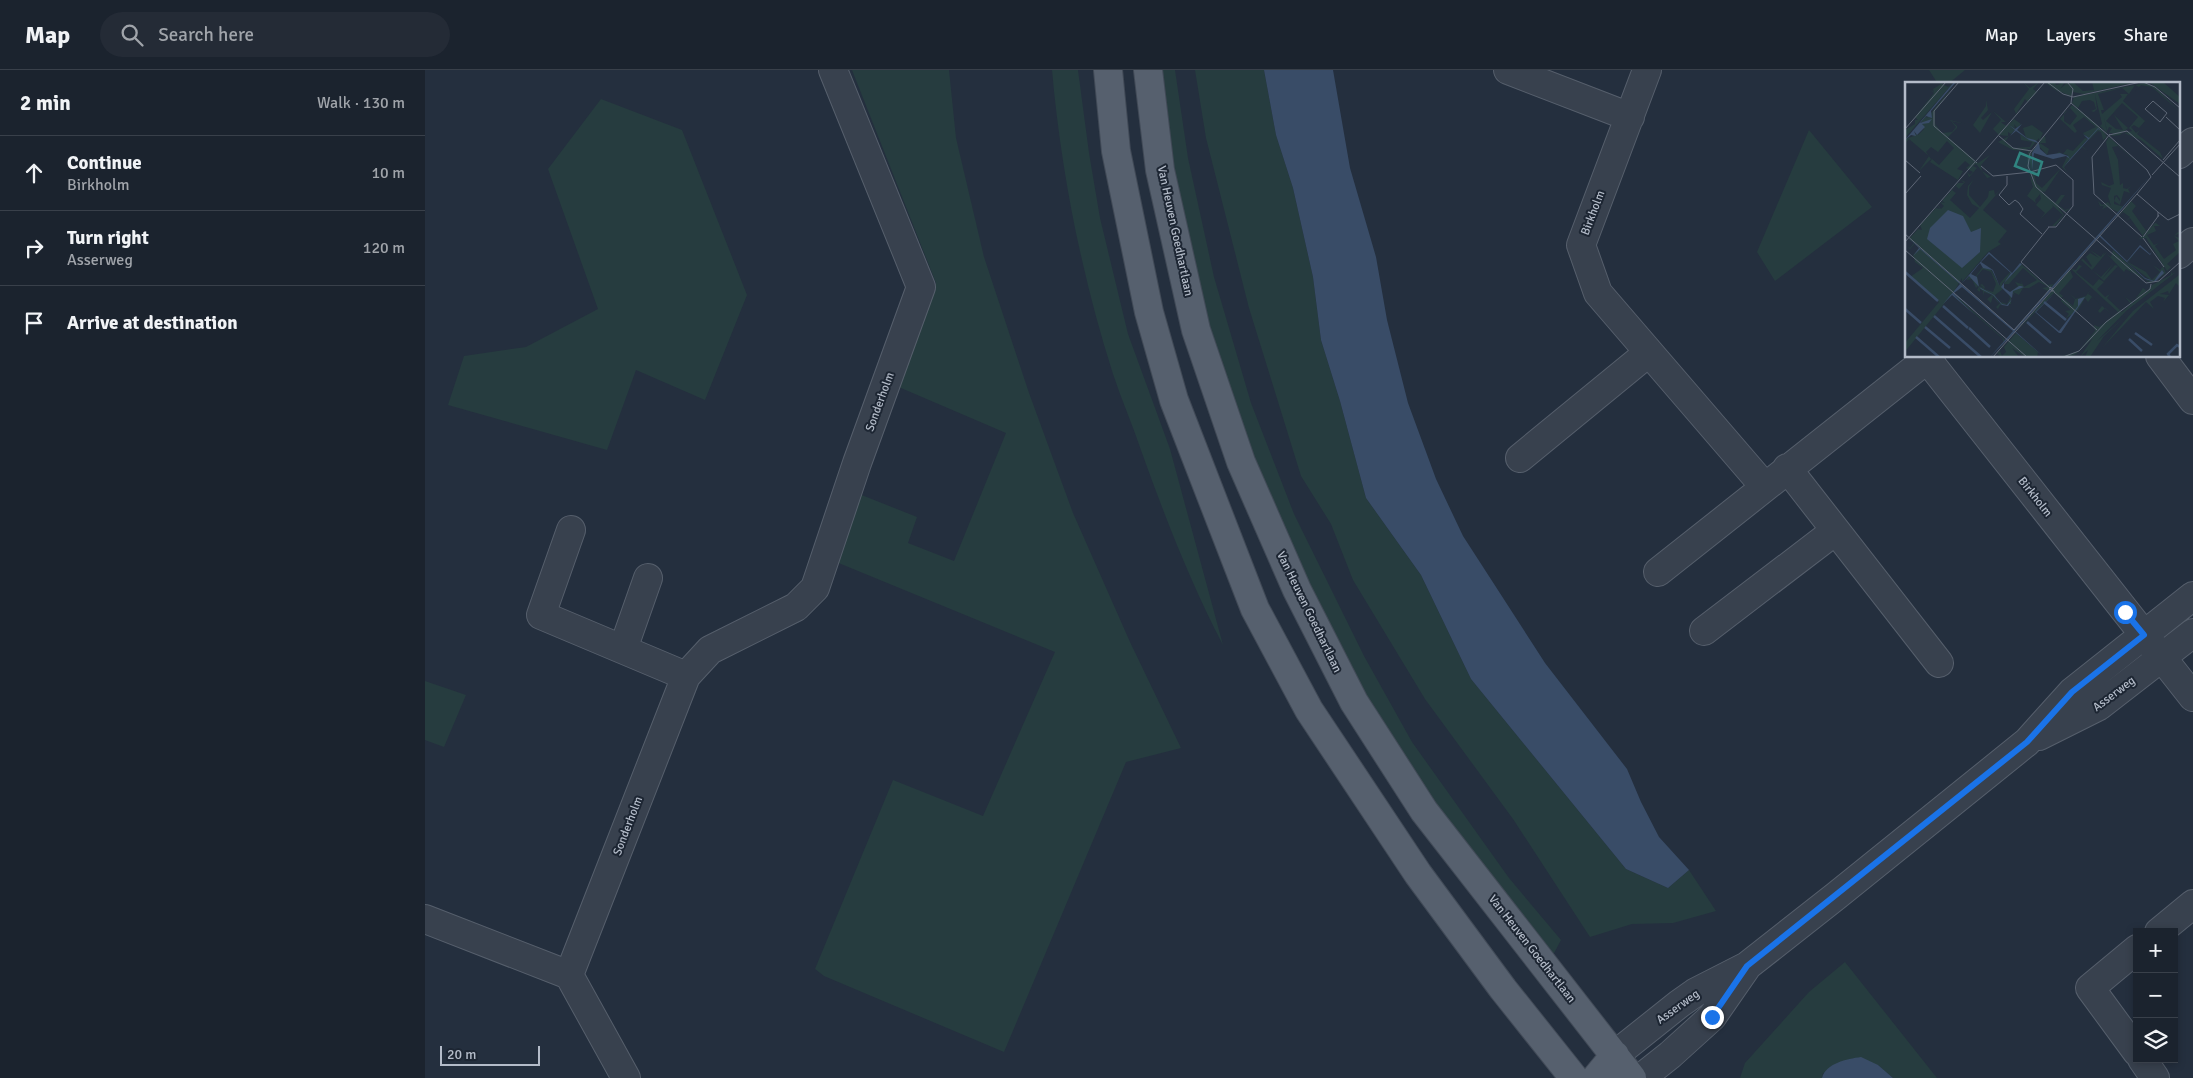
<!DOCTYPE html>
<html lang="en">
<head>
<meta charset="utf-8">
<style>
	:root { --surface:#1b232e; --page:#242b36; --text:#f1f3f6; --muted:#a0a4aa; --line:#39404a }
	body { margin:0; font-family:Signika,sans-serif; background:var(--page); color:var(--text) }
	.controls { position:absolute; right:15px; bottom:15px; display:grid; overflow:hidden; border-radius:0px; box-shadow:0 2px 8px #0003 }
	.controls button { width:45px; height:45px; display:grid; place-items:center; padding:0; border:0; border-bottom:1px solid var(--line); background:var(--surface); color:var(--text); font:25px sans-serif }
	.scale { position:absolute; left:15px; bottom:12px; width:100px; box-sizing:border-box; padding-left:5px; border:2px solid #b4bcc9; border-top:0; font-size:14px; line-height:18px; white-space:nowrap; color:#b4bcc9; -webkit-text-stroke:4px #1d2633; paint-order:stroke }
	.stop { position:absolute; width:15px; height:15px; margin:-11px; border:4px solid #1a73e8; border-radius:50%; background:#fff }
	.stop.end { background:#1a73e8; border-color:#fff; box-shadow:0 1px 5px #0008 }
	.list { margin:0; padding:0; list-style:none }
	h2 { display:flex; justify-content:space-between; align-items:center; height:65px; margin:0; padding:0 20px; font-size:21px }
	h2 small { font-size:16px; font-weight:400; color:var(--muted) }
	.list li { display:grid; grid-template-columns:32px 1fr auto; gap:15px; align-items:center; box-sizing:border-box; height:75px; padding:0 20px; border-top:1px solid var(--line) }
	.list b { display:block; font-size:19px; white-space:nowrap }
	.list p { margin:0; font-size:16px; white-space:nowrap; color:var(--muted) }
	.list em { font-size:16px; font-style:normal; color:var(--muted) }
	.icon { flex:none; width:28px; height:28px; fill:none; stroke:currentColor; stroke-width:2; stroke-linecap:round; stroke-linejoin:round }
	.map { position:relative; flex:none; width:1768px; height:1008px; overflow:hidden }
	header { display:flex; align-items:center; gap:30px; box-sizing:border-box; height:70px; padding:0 25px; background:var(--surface); border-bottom:1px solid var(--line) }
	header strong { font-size:24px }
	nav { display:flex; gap:28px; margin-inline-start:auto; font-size:18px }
	.search { width:350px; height:45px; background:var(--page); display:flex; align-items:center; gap:12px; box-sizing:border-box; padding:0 18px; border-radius:28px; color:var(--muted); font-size:19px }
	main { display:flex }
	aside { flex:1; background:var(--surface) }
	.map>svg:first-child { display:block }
	.green { fill:#263c3f }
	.water { fill:#394c67 }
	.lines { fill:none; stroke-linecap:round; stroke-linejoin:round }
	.minor-casing { stroke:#565f6c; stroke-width:30 }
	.major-casing { stroke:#414a57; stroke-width:30 }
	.minor { stroke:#38414e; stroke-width:28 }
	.major { stroke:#56606e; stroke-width:28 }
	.route { stroke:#1a73e8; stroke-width:6 }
	.labels { text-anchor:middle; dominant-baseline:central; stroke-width:4; stroke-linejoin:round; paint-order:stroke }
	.street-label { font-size:12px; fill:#b4bcc9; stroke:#1d2633 }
	.inset-river { fill:none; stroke:#394c67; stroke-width:2.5 }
	.inset-road { fill:none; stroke:#5e6776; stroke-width:1 }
	.view { fill:#308480; fill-opacity:0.15; stroke:#308480; stroke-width:2.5 }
	.inset-edge { fill:none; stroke:#b4bcc9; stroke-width:2.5 }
</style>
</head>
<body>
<header>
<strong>Map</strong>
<div class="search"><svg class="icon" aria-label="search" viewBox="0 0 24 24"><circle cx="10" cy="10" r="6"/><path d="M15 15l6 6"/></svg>Search here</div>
<nav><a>Map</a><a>Layers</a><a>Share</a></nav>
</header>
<main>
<aside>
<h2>2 min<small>Walk · 130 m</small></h2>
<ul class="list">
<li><svg class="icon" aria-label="ahead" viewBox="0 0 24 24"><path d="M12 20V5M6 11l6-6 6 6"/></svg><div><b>Continue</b><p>Birkholm</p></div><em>10 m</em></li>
<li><svg class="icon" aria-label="right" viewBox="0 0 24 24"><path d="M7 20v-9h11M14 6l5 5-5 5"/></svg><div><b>Turn right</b><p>Asserweg</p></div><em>120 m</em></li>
<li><svg class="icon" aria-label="arrive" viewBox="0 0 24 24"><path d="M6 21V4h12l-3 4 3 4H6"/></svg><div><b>Arrive at destination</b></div></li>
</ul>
</aside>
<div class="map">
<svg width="1768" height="1008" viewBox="0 0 1768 1008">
	<rect width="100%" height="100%" fill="#242f3e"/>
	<path class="green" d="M 427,0 L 524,0 L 531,68 L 559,187 L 604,323 L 648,443 L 705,572 L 756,678 L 701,692 L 579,982 L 399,906 L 390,899 L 468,710 L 558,746 L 630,582 L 399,487 L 424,420 L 492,447 L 483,473 L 529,491 L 581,363 L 469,315 L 511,213 Z
		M 627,0 L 653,0 L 664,83 L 675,148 L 703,264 L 745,379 L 798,575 C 766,514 740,447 717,383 C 708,356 697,331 688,304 C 657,207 636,102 627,0 Z
		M 735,0 L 750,0 L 763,88 L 789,207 L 826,333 L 869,444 L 939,586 L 987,672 L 1084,808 L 1136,870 L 1127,887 L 1030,768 L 921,597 L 826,384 L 796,302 L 771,215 L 745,86 Z
		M 770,0 L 839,0 L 851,65 L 868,118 L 888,207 L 896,270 L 915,331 L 941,428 L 996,505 L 1046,609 L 1201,799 L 1243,818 L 1264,800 L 1291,841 L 1248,853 L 1207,854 L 1165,867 L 1088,749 L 1000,629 L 928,510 L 906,454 L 876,406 L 824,238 L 781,68 Z
		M 1504,0 L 1540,0 L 1523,14 L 1513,14 Z
		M 176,29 L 257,60 L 322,225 L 280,330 L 211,300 L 182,380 L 23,335 L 39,286 L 101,277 L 173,239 L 123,99 Z
		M 1384,60 L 1447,137 L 1350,211 L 1332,182 Z
		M 0,611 L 41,625 L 19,677 L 0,670 Z
		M 1420,892 L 1512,1008 L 1468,1008 L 1453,995 L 1398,1003 L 1397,1008 L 1315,1008 L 1320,993 L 1384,922 Z"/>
	<path class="water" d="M 839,0 L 908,0 L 925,98 L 951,187 L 962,250 L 983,333 L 1011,409 L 1038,466 L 1120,593 L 1202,699 L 1216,732 L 1234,767 L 1264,800 L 1243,818 L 1201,799 L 1046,609 L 996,505 L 941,428 L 915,331 L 896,270 L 888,207 L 868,118 L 851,65 Z
		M 1436,987 L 1453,995 L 1468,1008 L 1397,1008 C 1401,993 1422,989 1436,987 Z"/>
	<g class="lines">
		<g class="minor-casing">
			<path id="minor" d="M 1083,0 L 1205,47
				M 1222,0 L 1156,175 L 1173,223 L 1340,417
				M 1754,84 L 1768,72
				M 1754,184 L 1768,172
				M 1735,286 L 1768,330
				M 1502,289 L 1768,627
				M 1095,388 L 1223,283
				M 1362,398 L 1514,593
				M 146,460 L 116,545 L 261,606
				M 1233,502 L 1506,286
				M 1279,561 L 1410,461
				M 198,579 L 223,508
				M 1614,666 L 1674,636 L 1768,563
				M 0,849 L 144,905 L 201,1008
				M 1734,862 L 1768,834
				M 1712,879 L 1665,918 L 1712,982
				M 144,905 L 261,606 L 285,580 L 371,537 L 390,518 L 432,393 L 496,217 L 408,0
				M 1190,985 L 1254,934 L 1271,922 L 1322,896 L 1411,826 L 1602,672 L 1647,622 L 1768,526
				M 1717,989 L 1730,1008
				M 1216,1008 L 1245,985 L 1287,947 L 1321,898"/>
		</g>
		<g class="major-casing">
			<path id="major" d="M 683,0 L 691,81 L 724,242 L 749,330 L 830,539 L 884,640 L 993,804 L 1078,919 L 1149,1008
				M 723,0 L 735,100 L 771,260 L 816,392 L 872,520 L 929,632 L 999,741 L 1207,1008
				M 1171,1008 L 1190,985"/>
		</g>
		<use href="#minor" class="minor"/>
		<use href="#major" class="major"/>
	</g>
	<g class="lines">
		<path class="route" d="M 1287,947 L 1322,896 L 1602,672 L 1647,622 L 1719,565 L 1700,542"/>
	</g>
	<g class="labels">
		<g class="street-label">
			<text transform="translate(1168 143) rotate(-69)">Birkholm</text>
			<text transform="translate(750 161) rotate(78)">Van Heuven Goedhartlaan</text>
			<text transform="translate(455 332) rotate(-70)">Sonderholm</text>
			<text transform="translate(1610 427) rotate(52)">Birkholm</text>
			<text transform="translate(884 542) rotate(64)">Van Heuven Goedhartlaan</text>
			<text transform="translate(1689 624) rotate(-37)">Asserweg</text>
			<text transform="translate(203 756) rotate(-69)">Sonderholm</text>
			<text transform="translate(1107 879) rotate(52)">Van Heuven Goedhartlaan</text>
			<text transform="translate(1253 937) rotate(-36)">Asserweg</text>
		</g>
	</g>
	<g transform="translate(1480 12)">
		<rect width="275" height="275" fill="#242f3e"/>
		<path d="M 34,0 L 43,5 L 49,0 L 0,56 L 0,48 L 10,42 L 10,38 L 13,38 L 10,35 L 29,11 L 25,8 L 29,10 L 28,7 L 36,2 ZM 118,0 L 125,6 L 134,0 L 128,7 L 132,10 L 123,20 L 120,17 L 111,32 L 109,27 L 124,7 ZM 150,0 L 151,3 L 156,2 L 151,0 L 160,0 L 155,7 L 162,1 L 168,8 L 163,0 L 168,0 L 178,9 L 189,8 L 187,0 L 230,0 L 179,12 L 168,10 L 166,14 L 151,8 L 157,13 L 141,1 ZM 244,0 L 258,0 L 275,15 L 275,22 ZM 240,1 L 250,5 L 275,30 L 247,5 L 236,3 L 230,10 L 234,5 L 230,3 L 224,12 L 217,6 L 193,12 L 199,28 L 196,28 L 197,32 L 217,15 L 215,12 L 223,12 L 218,19 L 240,39 L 234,46 L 229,43 L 226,45 L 231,51 L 235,48 L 232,52 L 255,70 L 258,77 L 236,58 L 219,51 L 227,49 L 224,46 L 233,35 L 217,21 L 201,39 L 211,47 L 218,48 L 209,33 L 223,46 L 215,53 L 206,54 L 208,51 L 204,51 L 207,46 L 204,45 L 202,49 L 199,35 L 202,51 L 195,44 L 197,42 L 190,12 L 192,27 L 189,30 L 186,29 L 191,27 L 189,20 L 185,18 L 177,19 L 173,26 L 167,21 L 169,15 ZM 49,3 L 30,29 L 30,42 L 37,51 L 47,50 L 51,45 L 45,38 L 60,42 L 46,39 L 52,44 L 52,46 L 43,55 L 73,81 L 85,73 L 76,83 L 77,89 L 86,95 L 82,96 L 77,89 L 71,96 L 77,89 L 71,82 L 68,84 L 72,86 L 54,107 L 51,104 L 47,108 L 51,111 L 45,118 L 65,136 L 74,126 L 67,122 L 62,113 L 63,104 L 69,97 L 64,105 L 64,113 L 75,125 L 83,115 L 84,109 L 89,108 L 90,113 L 97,106 L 78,128 L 102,149 L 93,160 L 96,162 L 83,170 L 57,200 L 57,196 L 48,211 L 100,258 L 98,260 L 98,257 L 47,212 L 3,266 L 13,275 L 3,266 L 0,269 L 0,261 L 34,220 L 5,195 L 18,186 L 10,180 L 8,173 L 15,166 L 10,161 L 5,167 L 2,164 L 5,166 L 9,161 L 4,157 L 13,147 L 17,148 L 15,143 L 31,126 L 35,127 L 29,119 L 36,127 L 39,124 L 35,120 L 40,121 L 37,119 L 53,101 L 59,101 L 56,98 L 60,100 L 64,95 L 62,90 L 65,93 L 68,90 L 61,86 L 65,83 L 60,79 L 52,87 L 58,89 L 53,98 L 25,80 L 27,77 L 34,83 L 49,66 L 42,59 L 33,70 L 26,65 L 21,70 L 26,77 L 14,89 L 24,74 L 4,57 L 0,62 L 0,57 L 9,54 L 7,50 L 13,53 L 19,47 L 16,39 L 21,34 L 22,36 ZM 81,18 L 83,28 L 76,36 L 78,38 L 87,30 L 75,51 L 68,43 L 81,24 ZM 167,23 L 176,29 L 198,48 L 202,55 L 198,58 L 196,50 L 193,49 L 184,58 L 178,51 L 191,45 L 179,35 L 168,43 L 172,49 L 170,51 L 155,37 ZM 165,26 L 172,34 L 165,43 L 159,39 L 159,31 ZM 88,29 L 101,40 L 96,40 L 98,42 L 102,44 L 109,37 L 116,42 L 112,46 L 109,42 L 110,47 L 106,44 L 110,48 L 106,52 L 103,50 L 103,54 L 94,53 L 88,47 L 96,38 ZM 127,43 L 138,51 L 135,57 L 140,54 L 141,61 L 135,61 L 144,67 L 142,73 L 134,64 L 127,71 L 127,88 L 124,75 L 132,61 L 135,63 L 134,56 L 125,67 L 121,66 L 125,69 L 122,82 L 123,69 L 108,68 L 93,60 L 104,54 L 100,60 L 108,66 L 125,65 L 127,60 L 116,58 L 115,52 L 121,56 L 118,46 ZM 204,55 L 241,89 L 213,64 L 207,65 L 213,78 L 215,103 L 218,101 L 218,106 L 222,107 L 227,103 L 223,107 L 225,111 L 219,109 L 215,123 L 209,119 L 211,114 L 215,119 L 215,117 L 212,113 L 209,114 L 209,122 L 219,125 L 213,130 L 202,125 L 197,127 L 199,124 L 195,124 L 193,119 L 197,123 L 203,120 L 206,124 L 203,114 L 206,106 L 197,103 L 196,100 L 204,104 L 209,102 L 201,60 ZM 180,56 L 183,57 L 177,64 L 183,69 L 177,65 L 167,75 L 159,85 L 162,90 L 157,85 L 163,73 L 155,71 L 147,75 L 142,73 L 147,75 L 154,70 L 158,72 L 162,67 L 168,69 ZM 156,86 L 140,110 L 137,109 L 150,121 L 156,113 L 160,113 L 153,123 L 160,128 L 166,126 L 160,130 L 153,125 L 159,133 L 150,144 L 147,144 L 158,133 L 147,123 L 148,125 L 135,137 L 140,131 L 131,123 L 136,117 L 135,112 L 130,118 L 131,121 L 122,114 L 128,105 L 124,92 L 131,104 L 126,92 L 129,89 L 131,101 L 137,106 ZM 226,119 L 231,124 L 227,129 L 242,150 L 238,154 L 225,136 L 220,140 L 225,135 L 222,133 L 218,130 L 214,134 ZM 250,141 L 251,141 L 255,144 L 249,144 L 251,149 L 242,153 L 249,163 L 254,161 L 250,164 L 259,177 L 271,168 L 268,162 L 274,159 L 269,154 L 273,150 L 275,151 L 269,154 L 275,156 L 275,170 L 262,182 L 266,185 L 262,189 L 241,156 L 234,157 ZM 185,168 L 196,175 L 199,170 L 198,173 L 202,170 L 187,188 L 196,195 L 209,181 L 197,197 L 210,183 L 213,184 L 199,199 L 176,178 L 179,176 L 178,177 L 186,185 L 187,184 L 181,175 L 185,171 L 194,176 ZM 208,168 L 239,197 L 248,200 L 222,180 L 231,170 L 223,180 L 241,190 L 247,198 L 255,190 L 248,183 L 255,188 L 258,184 L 261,191 L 246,201 L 221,187 L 219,190 L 202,172 L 206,175 ZM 115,181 L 109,189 L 115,181 L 134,198 L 143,203 L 149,202 L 143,209 L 137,206 L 143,205 L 140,203 L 134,200 L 124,206 L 118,206 L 114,213 L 108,210 L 110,213 L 106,211 L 106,222 L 95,223 L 93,227 L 91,225 L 96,220 L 102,222 L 105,217 L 104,211 L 98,207 L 90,213 L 94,222 L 88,214 L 86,221 L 82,217 L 87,213 L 79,210 L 78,214 L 78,209 L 75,207 L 75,210 L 72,208 L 74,204 L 79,206 L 75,203 L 77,202 L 80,205 L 79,207 L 88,210 L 91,202 L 86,190 L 78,187 L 72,194 L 74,203 L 71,206 L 67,197 L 61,198 L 64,194 L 68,197 L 72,202 L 71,194 L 77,186 L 85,186 L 95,204 L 95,201 L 106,189 L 104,195 L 109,191 ZM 118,186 L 132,198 L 119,205 L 115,197 L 117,202 L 110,200 L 113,204 L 105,210 L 107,215 L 97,206 L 97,202 L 101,198 L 99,202 L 104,202 ZM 174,183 L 177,184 L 171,190 L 188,204 L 194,197 L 199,200 L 192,207 L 200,215 L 205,212 L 202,216 L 217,230 L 226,222 L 220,215 L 228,221 L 238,206 L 242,209 L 247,203 L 266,193 L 266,189 L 267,192 L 271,190 L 221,229 L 192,259 L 221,234 L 199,254 L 185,275 L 180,275 L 183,268 L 175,275 L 188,256 L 171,272 L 164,275 L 154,275 L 174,269 L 190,249 L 189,243 L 194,245 L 213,230 L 166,187 L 171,188 ZM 165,188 L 168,195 L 154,211 L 158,214 L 156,217 L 149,211 L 112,249 ZM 274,193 L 275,205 L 271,201 L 264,212 L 263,209 L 255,212 L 264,213 L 258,220 L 260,216 L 253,214 L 245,220 L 249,227 L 241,220 L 197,266 L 228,229 ZM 186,207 L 183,212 L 185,213 L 207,233 L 200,226 L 195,231 L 193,229 L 197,224 L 187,215 L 183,220 L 180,216 L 173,228 L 160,237 L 164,232 L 160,229 L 166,228 L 156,219 L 158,216 L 168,224 L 170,217 L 165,212 L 170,216 L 170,217 L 181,214 ZM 111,251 L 133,270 L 132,275 L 120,275 L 107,266 L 114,275 L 96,275 L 92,271 L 95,269 L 97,274 L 101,270 L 99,265 Z" fill="#263c3f" fill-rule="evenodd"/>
		<path d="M 49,0 L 51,0 L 26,29 L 27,36 L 21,34 L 15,41 L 27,37 L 24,41 L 17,42 L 20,45 L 12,53 L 9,49 L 11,54 L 6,53 L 0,58 ZM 117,42 L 112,48 L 122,56 L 130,58 L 136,52 L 130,58 L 134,61 L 135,67 L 142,73 L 155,71 L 163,74 L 165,77 L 183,57 L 178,52 L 184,56 L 193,46 L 197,49 L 193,47 L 158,86 L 165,77 L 161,74 L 148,77 L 129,71 L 127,88 L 127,71 L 133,61 L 124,58 L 111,49 L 105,54 L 110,48 L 104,43 L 110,47 ZM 245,94 L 195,153 L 222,179 L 235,163 L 245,172 L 247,170 L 245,173 L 235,165 L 222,180 L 240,196 L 249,199 L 257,188 L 259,191 L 250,200 L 240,197 L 194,154 L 110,249 L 139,275 L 110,250 L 85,275 L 108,249 L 57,205 L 49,211 L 65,224 L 72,230 L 48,212 L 70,233 L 47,213 L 38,222 L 55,202 L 15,167 L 8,174 L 14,166 L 0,153 L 109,248 ZM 43,128 L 58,134 L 66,150 L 76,146 L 75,170 L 57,186 L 22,157 L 25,146 ZM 84,170 L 107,191 L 115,181 L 117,182 L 99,201 L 99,206 L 105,210 L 114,204 L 116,204 L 119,205 L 108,209 L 107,216 L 96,205 L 106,191 L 84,172 L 76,180 L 88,188 L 95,205 L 87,188 L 78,186 L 75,181 L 66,192 L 72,195 L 74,205 L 89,213 L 97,222 L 102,223 L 107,217 L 103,224 L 97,223 L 88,213 L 76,207 L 64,194 L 57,201 ZM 149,212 L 131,230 L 154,249 L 173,224 L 173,217 L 180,215 L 156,251 L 154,251 L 130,230 Z" fill="#394c67"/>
		<path class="inset-river" d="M 0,190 L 33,219M 139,220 L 161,238M 38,224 L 63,246M 0,227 L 16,241M 29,234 L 76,275M 122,240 L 146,261M 20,245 L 45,266M 64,246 L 85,265M 230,251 L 247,263M 11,255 L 34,275M 224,257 L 237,269M 265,275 L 263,272 L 272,263 L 275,265"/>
		<path class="inset-road" d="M 54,0 L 29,29 L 29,44 L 72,81M 142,0 L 158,12 L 168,15 L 236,0M 162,0 L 168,7 L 167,13M 238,0 L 250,5 L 275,26M 167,13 L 166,21 L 125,71 L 123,84 L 131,105 L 241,201 L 254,199 L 275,180M 248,19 L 262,31 L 255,40 L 240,27 ZM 166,21 L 203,53M 261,35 L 275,48M 0,47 L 41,0M 202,52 L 242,88 L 246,95M 205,52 L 187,75 L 189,112 L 237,155M 204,53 L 222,49 L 275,95M 94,54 L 108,66 L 127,69M 0,78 L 15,91M 258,78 L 275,58M 71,79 L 140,0M 76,84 L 88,94 L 126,90M 125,90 L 151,83 L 168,98 L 168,124 L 151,145 L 143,145M 247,93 L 275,62M 102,94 L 102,103 L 94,113 L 104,123 L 110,118 L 114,121 L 118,127 L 115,132M 246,95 L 232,112 L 253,130 L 253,135M 0,112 L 16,94M 216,130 L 232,112M 253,130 L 263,138 L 275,132M 115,132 L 137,152M 144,145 L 116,180 L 145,206M 0,152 L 109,248 L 145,207M 238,155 L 254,133M 238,156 L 259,185M 0,160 L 70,80M 0,168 L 122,275M 147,210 L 147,208 L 148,207 L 145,205 L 145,207 L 146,208 L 147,208 L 149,209 L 149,210 L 192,248M 88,275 L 216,130M 158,275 L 174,269 L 201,240 L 245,207 L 246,202"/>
		<path class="view" d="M 115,71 L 137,80 L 133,93 L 110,84 Z"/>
		<rect width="275" height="275" class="inset-edge"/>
	</g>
</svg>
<div class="controls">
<button>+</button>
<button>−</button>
<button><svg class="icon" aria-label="layers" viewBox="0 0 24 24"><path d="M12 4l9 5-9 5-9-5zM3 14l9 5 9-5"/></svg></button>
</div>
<div class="scale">20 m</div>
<div class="stop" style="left:1700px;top:542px"></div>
<div class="stop end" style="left:1287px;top:947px"></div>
</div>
</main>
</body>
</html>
